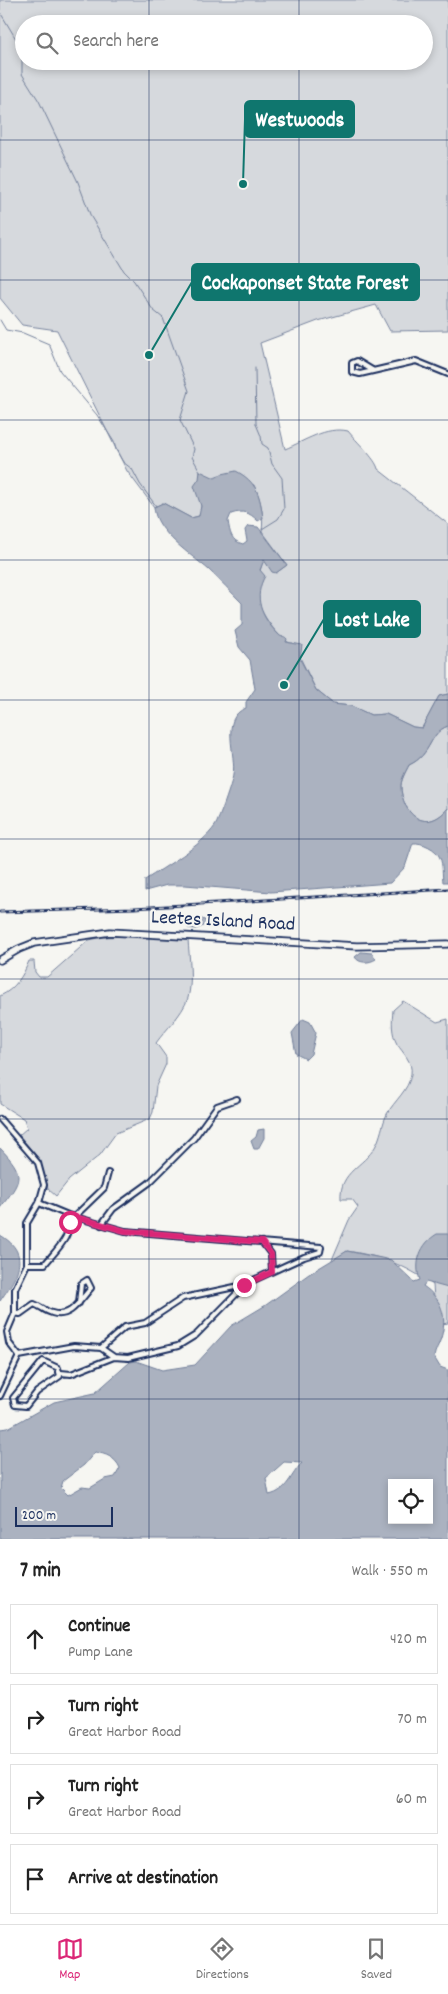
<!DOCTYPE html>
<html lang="en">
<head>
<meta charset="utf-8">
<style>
	:root { --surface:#fff; --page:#f6f6f6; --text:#222; --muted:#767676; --line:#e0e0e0; --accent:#db2777 }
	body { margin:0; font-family:Dekko,sans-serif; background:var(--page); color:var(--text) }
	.controls { position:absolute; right:15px; bottom:15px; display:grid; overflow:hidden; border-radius:0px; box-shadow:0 2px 8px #0003 }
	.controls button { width:45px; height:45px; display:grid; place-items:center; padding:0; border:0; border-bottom:1px solid var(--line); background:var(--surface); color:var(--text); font:25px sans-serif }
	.scale { position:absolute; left:15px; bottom:12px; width:98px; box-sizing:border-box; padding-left:5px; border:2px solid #1b2f5e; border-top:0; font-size:14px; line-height:18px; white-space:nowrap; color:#1b2f5e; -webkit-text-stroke:4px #f6f6f2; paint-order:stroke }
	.stop { position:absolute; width:15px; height:15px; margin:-11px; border:4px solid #db2777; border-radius:50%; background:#fff }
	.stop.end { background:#db2777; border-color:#fff; box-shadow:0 1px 5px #0008 }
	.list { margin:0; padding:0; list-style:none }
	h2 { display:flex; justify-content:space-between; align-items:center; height:65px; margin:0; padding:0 20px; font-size:21px }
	h2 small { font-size:16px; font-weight:400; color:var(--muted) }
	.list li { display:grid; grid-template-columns:32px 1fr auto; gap:15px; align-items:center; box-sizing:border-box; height:70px; margin:0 10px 10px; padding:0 10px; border:1px solid var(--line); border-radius:0px }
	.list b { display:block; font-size:19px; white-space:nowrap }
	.list p { margin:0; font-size:16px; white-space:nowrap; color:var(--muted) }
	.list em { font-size:16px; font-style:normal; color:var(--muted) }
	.icon { flex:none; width:28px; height:28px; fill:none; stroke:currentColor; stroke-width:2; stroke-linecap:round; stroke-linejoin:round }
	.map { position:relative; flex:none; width:448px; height:1539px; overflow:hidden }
	.search { position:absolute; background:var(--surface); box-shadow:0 2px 8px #0003; left:15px; right:15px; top:15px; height:55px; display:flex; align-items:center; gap:12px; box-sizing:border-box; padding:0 18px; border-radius:28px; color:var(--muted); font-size:19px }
	.sheet { height:385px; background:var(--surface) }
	nav { display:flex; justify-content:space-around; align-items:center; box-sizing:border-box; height:70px; border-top:1px solid var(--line); background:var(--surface); font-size:14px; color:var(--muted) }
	nav a { display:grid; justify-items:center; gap:2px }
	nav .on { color:var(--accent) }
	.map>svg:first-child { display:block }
	.green { fill:#d6d9dd; stroke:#78849e; fill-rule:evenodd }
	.water { fill:#abb2c0; stroke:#717e99; fill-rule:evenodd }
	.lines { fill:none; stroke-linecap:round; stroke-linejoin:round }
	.stream { stroke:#717e99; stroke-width:1 }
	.street-casing { stroke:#1b2f5e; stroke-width:8 }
	.secondary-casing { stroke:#1b2f5e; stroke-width:9 }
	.street { stroke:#f6f6f2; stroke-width:4 }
	.secondary { stroke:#f6f6f2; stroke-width:5.5 }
	.rail-casing { stroke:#1b2f5e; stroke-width:3 }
	.rail { stroke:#f6f6f2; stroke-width:1; stroke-dasharray:4; stroke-linecap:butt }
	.route { stroke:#db2777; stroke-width:6 }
	.grid { fill:none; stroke:#1b2f5e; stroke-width:1; stroke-opacity:0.55 }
	.labels { text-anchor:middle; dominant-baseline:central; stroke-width:4.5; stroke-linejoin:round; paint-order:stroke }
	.street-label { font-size:20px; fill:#1b2f5e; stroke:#f6f6f2 }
	.leader { fill:none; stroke:#0f766e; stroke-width:2 }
	.callout-dot { fill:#0f766e; stroke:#f6f6f2; stroke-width:2 }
	.callout { fill:#0f766e; stroke:#0f766e; stroke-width:2 }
	.callout-label { font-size:21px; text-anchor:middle; font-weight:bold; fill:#fff }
</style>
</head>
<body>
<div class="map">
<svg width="448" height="1539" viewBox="0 0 448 1539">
	<rect width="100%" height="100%" fill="#f6f6f2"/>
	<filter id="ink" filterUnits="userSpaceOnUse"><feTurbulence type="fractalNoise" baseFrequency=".02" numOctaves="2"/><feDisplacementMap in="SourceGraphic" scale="10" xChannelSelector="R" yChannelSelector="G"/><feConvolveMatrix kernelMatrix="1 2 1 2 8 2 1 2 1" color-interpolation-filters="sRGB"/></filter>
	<g filter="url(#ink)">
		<path class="green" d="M 0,0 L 448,0 L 448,330 L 390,331 L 376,305 L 318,321 L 260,343 L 285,449 C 305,441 326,426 348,431 C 356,441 376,459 378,469 L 448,524 L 448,694 L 439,696 L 422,728 L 413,727 L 386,714 L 371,715 L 351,706 L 333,704 L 316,690 L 293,643 C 283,645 262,615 260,606 C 256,591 258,573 264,559 L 276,573 L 287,565 L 262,531 C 264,515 261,500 254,485 L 222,474 L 211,478 L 200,471 L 201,506 L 199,516 L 191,518 L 163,503 L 154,507 L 127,471 L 57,330 L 22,325 L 0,298 ZM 24,24 L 424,24 L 424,61 L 24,61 Z
			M 448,726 L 448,808 C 427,834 403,816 401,788 C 400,781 406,771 409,765 C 433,754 428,733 448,726 Z
			M 127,936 L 188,939 C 189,958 193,980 188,998 C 182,1015 166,1029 156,1043 L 166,1057 L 166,1064 L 156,1086 L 153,1112 L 150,1119 L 116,1133 L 100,1155 L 69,1180 L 56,1196 L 48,1189 L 40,1160 L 19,1135 L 27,1128 L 24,1119 L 0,1104 L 0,996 C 15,989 23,976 29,961 L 34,961 L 35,972 L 39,977 L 47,977 L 89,940 L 104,937 Z
			M 403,1001 L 437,1022 L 448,1019 L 448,1323 L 436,1325 L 433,1285 C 406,1265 380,1256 347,1251 L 331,1262 L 349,1220 L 358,1207 L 352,1199 L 341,1199 C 339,1172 364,1166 375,1147 C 381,1137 382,1124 387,1114 C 394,1101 409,1090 411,1074 C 413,1062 403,1053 397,1044 C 391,1033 392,1021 393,1010 Z"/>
		<path class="water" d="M 200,471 L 215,478 L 222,474 L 236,471 C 257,482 260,495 263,518 L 258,521 C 249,512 243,510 231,514 L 228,521 C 230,533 231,541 243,544 L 247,541 L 245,530 L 248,526 L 258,527 L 287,565 L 276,573 L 272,572 L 264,560 L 260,570 L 265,576 C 253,597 261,617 278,634 C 282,639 283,634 287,639 L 286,642 L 302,645 L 300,659 L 316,690 L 333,704 L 351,706 L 371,715 L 386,714 L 413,727 L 422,728 L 439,696 L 448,694 L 448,726 C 428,733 433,754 409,765 C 406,771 400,781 401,788 C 403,816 427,834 448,808 L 448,882 L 443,882 C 442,875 443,864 440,858 C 437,849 422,842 413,843 L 405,867 L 390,883 L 271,892 L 185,885 L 167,885 L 145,891 L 145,880 C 166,866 201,846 215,826 C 219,820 232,783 233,775 C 237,755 219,718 246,708 L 246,702 L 255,689 L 250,660 L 239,647 L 235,631 L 242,625 L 242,603 C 231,592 221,581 209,570 C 192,555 155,532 154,507 L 163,503 L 191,518 L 199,516 L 201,506 L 194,486 L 199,479 Z
			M 202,919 L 211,923 L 196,929 L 188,928 L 189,922 Z
			M 361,952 L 372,953 L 376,959 C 370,963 359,964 355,957 Z
			M 303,1019 L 310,1022 L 316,1033 L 311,1054 L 306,1059 L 296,1054 L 292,1033 Z
			M 264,1129 L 264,1138 L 258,1149 L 254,1149 L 251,1141 L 256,1137 L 258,1130 Z
			M 0,1148 C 26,1175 22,1180 0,1208 Z
			M 437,1234 L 448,1234 L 448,1288 L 426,1282 L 423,1286 C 441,1298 448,1316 441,1338 C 439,1345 435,1350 434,1357 L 440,1367 L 448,1370 L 448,1539 L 0,1539 L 0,1429 L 8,1428 L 54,1402 L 95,1393 L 130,1362 L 136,1361 L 162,1370 L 195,1365 L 231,1326 L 266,1305 L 309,1274 L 347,1251 L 391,1260 L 414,1282 L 420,1280 C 414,1263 420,1244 437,1234 ZM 95,1452 C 106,1454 115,1457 120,1468 L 115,1477 L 105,1479 L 90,1488 L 82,1487 L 68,1495 L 61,1488 L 63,1481 L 84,1465 ZM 284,1462 L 302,1463 C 290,1475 288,1491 269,1495 L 266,1478 ZM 392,1483 L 429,1483 L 429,1520 L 392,1520 Z
			M 0,1235 C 33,1254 16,1278 0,1301 Z"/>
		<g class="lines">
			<path class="stream" d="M 0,12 L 22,49 L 22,74 L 39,101 L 78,182 L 91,217 L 124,271 L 134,281 L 153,310 L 163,318 L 189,391 L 180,420 L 194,449 L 192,457 L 200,471
				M 0,320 L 6,330 L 23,333 L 49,344 L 60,371 L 97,415 L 114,442 L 116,450 L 123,462 L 132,469 L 140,484 L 156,506
				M 255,368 L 256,424 L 261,436 L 262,444 L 268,448 L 272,464 L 282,478 L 284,509 L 278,519 L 262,529"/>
			<g class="street-casing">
				<path id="street" d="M 372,370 L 357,361 L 352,363 L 352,372 L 360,374 L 416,361 L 448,374
					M 0,1119 L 38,1163 L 44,1185 L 39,1203 L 27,1223 L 27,1264 L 15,1289 L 15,1313 L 7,1332 L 9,1343 L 19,1356 L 74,1346 L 101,1348
					M 39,1203 L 68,1215 L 125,1231 L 321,1247 L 320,1252 L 304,1257 L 247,1283 L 196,1335 L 178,1346 L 128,1358 L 114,1357 L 71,1374 L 61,1373
					M 74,1217 L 104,1188 L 108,1173
					M 101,1225 L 113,1209 L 149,1183 L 194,1138 L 217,1106 L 237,1099
					M 262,1242 L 271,1254 L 272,1271
					M 27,1264 L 45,1264 C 56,1250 74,1235 68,1216
					M 15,1313 L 20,1314 L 34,1304 C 40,1306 45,1311 52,1313 C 71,1319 80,1300 91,1288 L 87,1280 L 81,1284 L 79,1303
					M 101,1348 L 125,1327 L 145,1323 L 183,1298 L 244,1285
					M 101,1348 L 114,1357
					M 43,1361 L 58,1368 L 60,1376 L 37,1392 L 26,1406 L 15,1405 L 13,1398 Z
					M 0,1396 L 19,1356"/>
			</g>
			<g class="secondary-casing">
				<path id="secondary" d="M 0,960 L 19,949 L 34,943 L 110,932 L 357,946 L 448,944"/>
			</g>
			<use href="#street" class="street"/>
			<use href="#secondary" class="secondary"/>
			<g class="rail-casing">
				<path id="rail" d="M 0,912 L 134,908 L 448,889"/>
			</g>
			<use href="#rail" class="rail"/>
		</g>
	</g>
	<g class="lines" filter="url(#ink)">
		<path class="route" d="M 70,1222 L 68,1215 L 125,1231 L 262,1242 L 271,1254 L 272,1272 L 244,1285"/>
	</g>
	<path class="grid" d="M 149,0 L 149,24M 299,0 L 299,24M 149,61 L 149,1539M 299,61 L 299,1539M 0,140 L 448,140M 0,280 L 448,280M 0,420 L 448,420M 0,560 L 448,560M 0,700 L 448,700M 0,839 L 448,839M 0,979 L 448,979M 0,1119 L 448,1119M 0,1259 L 448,1259M 0,1399 L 448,1399"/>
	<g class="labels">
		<g class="street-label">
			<text transform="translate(223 922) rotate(3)">Leetes Island Road</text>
		</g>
	</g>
	<path class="leader" d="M243 184L245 119M149 355L192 282M284 685L324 619"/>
	<g class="callout-dot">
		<circle cx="243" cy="184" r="5"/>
		<circle cx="149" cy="355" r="5"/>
		<circle cx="284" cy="685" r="5"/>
	</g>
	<g class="callout">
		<rect x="245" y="101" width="109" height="36" rx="5"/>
		<rect x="192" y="264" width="227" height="36" rx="5"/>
		<rect x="324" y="601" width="96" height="36" rx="5"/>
	</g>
	<g class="callout-label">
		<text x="300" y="126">Westwoods</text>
		<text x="305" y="289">Cockaponset State Forest</text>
		<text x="372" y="626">Lost Lake</text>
	</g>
</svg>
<div class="controls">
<button><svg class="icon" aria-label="locate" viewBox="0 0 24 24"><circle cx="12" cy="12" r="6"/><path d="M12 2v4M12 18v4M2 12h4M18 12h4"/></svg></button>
</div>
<div class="scale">200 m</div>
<div class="stop" style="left:70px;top:1222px"></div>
<div class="stop end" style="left:244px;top:1285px"></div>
<div class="search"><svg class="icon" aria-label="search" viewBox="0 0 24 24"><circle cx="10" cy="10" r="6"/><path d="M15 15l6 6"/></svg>Search here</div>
</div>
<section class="sheet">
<h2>7 min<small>Walk · 550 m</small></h2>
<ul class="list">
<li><svg class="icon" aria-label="ahead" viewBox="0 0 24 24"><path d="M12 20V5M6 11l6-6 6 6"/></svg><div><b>Continue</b><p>Pump Lane</p></div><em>420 m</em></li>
<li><svg class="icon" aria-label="right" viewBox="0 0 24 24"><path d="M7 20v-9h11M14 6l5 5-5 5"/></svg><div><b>Turn right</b><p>Great Harbor Road</p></div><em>70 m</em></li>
<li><svg class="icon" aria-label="right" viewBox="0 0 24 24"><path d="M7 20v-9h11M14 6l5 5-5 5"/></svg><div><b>Turn right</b><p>Great Harbor Road</p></div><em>60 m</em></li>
<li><svg class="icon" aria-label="arrive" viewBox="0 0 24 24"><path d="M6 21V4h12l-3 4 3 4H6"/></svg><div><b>Arrive at destination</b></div></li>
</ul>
</section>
<nav>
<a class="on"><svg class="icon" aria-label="map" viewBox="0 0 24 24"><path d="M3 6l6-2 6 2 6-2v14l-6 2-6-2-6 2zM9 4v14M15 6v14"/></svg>Map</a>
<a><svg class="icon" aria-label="directions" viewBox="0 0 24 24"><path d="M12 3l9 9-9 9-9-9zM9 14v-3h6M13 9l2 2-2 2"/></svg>Directions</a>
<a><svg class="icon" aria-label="saved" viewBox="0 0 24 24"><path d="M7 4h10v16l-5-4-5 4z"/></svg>Saved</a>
</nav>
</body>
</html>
